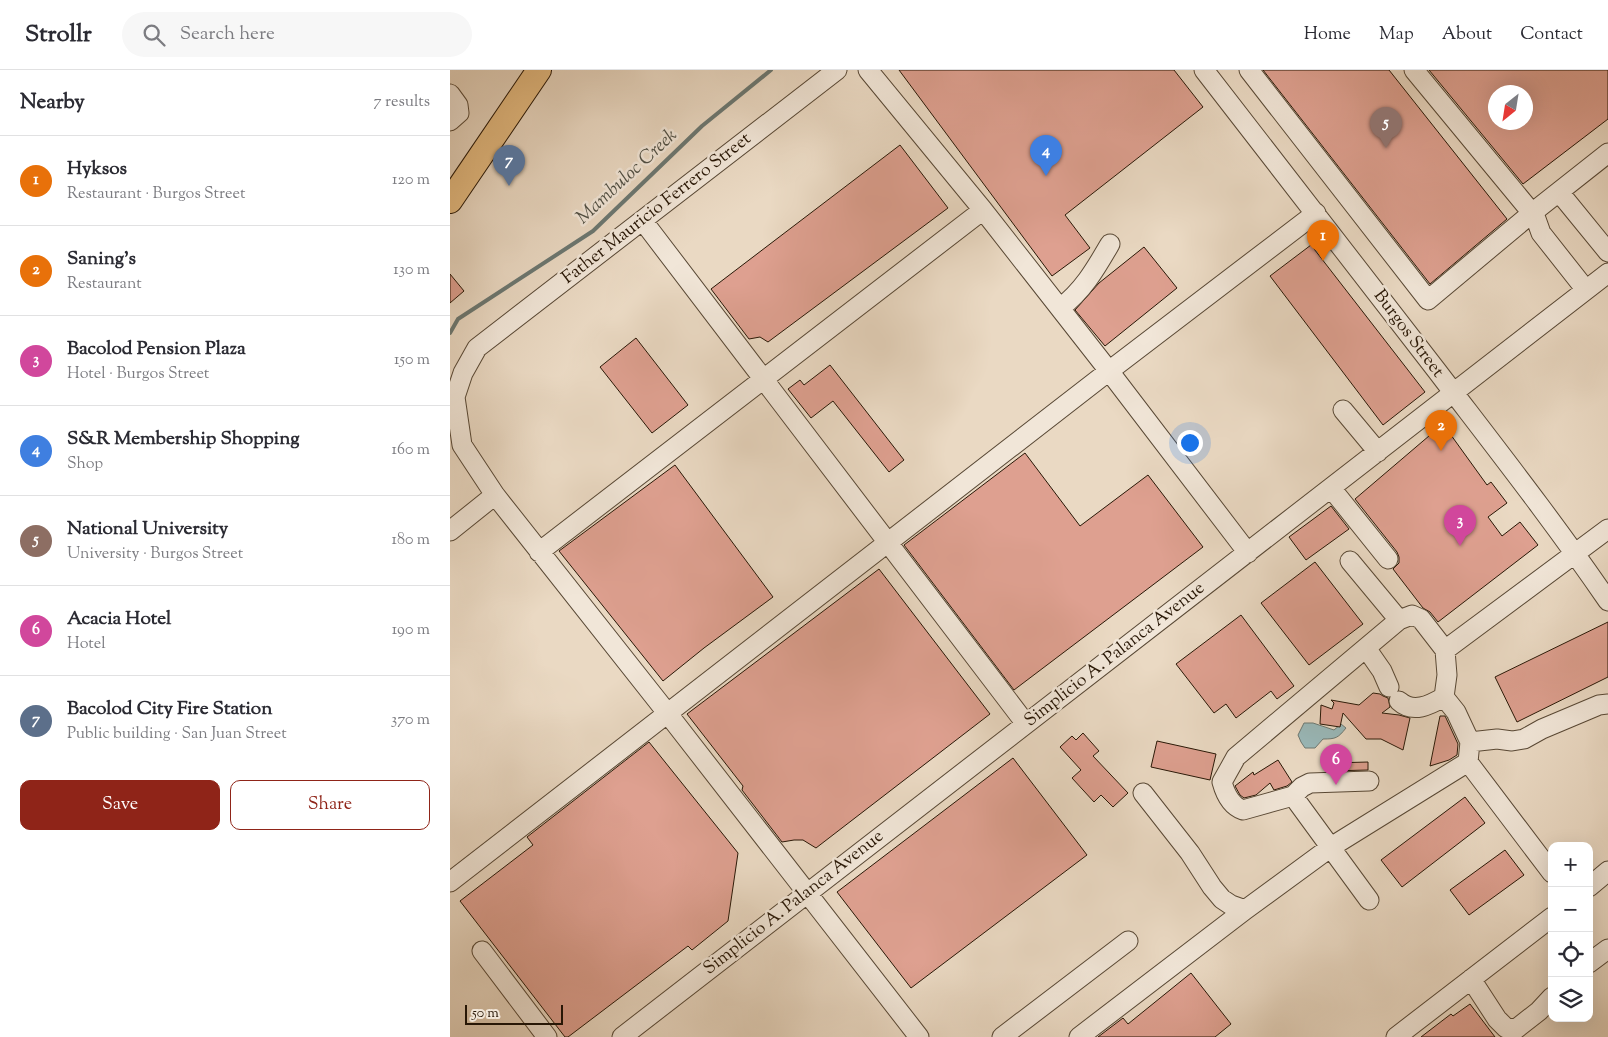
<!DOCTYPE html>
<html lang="en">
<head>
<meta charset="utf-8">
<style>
	:root { --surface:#fff; --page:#f7f7f7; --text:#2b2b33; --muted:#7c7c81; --line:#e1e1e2; --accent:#8f2418 }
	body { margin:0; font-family:"Sorts Mill Goudy",serif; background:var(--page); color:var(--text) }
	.controls { position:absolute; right:15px; bottom:15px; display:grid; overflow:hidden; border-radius:10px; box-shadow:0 5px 20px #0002 }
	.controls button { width:45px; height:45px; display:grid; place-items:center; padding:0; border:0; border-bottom:1px solid var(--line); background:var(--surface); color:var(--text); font:25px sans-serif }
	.compass { position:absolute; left:1038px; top:15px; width:45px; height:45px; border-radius:50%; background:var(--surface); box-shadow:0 5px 20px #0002; rotate:210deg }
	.scale { position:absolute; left:15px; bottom:12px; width:98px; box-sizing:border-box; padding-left:5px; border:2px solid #281706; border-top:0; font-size:14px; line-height:18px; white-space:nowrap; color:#281706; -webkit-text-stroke:4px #f1e6d8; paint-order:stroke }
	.you { position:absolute; left:739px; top:372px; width:18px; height:18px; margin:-12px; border:4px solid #fff; border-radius:50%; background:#1a73e8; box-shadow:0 0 0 8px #1a73e833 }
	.badge { display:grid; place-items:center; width:32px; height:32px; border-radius:50%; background:var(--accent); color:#fff; font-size:16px; font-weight:700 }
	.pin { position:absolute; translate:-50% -41px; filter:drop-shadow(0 1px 2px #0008) }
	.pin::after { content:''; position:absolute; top:26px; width:18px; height:15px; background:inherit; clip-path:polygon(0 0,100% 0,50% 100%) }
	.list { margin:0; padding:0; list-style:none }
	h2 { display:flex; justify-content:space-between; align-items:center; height:65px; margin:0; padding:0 20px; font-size:21px }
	h2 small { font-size:16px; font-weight:400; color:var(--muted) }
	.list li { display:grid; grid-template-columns:32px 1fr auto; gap:15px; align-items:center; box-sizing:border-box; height:90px; padding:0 20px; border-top:1px solid var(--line) }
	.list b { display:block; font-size:19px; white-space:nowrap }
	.list p { margin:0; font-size:16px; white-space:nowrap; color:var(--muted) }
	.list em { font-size:16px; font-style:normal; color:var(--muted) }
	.actions { display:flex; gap:10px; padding:15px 20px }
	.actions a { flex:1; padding:11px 0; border:1px solid var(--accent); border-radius:10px; text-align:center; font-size:18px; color:var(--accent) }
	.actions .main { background:var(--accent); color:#fff }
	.icon { flex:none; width:28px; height:28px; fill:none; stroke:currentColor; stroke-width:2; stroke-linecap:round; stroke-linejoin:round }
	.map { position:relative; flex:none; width:1158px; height:967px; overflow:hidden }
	header { display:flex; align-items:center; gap:30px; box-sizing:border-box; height:70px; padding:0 25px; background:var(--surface); border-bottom:1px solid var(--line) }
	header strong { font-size:24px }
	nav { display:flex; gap:28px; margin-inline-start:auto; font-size:18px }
	.search { width:350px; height:45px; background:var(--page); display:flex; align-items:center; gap:12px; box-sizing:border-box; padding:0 18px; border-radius:28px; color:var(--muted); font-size:19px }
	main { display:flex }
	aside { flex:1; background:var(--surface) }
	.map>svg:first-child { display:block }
	.water { fill:#99b9ba; stroke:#6c7872 }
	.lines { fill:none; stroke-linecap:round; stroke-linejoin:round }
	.stream { stroke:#6c7872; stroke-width:4 }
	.building { fill:#dea090; stroke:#281706; fill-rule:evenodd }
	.minor-casing { stroke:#584835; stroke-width:21 }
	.major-casing { stroke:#281706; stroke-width:26 }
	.minor { stroke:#f1e6d8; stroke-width:19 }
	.major { stroke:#e5bc82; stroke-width:24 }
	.labels { text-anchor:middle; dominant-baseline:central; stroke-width:5; stroke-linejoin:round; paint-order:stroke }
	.street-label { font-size:18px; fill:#281706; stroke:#f1e6d8 }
	.water-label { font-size:19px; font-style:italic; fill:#505045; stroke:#f1e6d8 }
</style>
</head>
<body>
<header>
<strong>Strollr</strong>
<div class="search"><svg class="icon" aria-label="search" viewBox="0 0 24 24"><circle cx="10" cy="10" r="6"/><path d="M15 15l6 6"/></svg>Search here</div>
<nav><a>Home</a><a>Map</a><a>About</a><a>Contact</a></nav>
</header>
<main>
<aside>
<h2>Nearby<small>7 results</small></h2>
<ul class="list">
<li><span class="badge" style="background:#e8710a">1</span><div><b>Hyksos</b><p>Restaurant · Burgos Street</p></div><em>120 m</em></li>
<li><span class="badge" style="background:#e8710a">2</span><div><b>Saning's</b><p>Restaurant</p></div><em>130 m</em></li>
<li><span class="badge" style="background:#d1479c">3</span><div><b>Bacolod Pension Plaza</b><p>Hotel · Burgos Street</p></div><em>150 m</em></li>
<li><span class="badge" style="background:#3f7fe0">4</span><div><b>S&amp;R Membership Shopping</b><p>Shop</p></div><em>160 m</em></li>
<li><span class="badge" style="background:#8d6e63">5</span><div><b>National University</b><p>University · Burgos Street</p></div><em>180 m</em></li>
<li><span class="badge" style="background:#d1479c">6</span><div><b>Acacia Hotel</b><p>Hotel</p></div><em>190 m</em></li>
<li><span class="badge" style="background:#5c6f8a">7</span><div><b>Bacolod City Fire Station</b><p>Public building · San Juan Street</p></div><em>370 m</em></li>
</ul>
<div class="actions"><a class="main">Save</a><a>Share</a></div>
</aside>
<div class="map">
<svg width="1158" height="967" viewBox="0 0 1158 967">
	<rect width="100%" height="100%" fill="#ead9c3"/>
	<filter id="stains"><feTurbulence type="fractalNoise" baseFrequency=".004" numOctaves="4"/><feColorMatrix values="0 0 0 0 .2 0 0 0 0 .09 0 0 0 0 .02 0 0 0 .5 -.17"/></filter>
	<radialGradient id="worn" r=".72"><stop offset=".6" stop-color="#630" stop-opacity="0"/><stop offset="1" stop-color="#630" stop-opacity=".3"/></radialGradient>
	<path class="water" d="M 854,653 L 863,653 L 884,660 L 891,654 L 896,658 C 888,668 886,669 873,669 L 865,678 L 855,678 L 851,672 L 848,665 Z"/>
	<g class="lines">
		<path class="stream" d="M 0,263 L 8,249 L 143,161 L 252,56 L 321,0"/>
	</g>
	<path class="building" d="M 449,0 L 724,0 L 753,37 L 615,145 L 640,178 L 602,206 Z
		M 813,0 L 939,0 L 1057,149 L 980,214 Z
		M 979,0 L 1158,0 L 1158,49 L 1073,114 ZM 1046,22 L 1076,22 L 1076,52 L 1046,52 Z
		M 450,75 L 498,138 L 318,272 L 310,267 L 299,269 L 261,219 Z
		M 861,175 L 975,322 L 933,355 L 820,206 Z
		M 694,177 L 727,218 L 655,276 L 625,240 L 649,213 Z
		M 0,204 L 14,221 L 0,233 Z
		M 186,268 L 238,335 L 202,363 L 150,297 Z
		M 380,295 L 454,390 L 439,402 L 383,331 L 361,348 L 338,319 L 350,310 L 354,315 Z
		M 993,354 L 1037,415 L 1041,412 L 1057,433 L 1038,447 L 1052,466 L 1070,452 L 1088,475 L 988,552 L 980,542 L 973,538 L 943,499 L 949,493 L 949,487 L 947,482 L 905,429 Z
		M 575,383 L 630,456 L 698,405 L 753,477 L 564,620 L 454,475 Z
		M 225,395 L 323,527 L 254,578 L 213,611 L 109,481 Z
		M 881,436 L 899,459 L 856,490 L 839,467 Z
		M 865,492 L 913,554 L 859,595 L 811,533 Z
		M 429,499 L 540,644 L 366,778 L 353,770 L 344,770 L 332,772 L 292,720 L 293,716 L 237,644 Z
		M 791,545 L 844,616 L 827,629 L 821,621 L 786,648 L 776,634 L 764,643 L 726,594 Z
		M 1158,552 L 1158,607 L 1067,652 L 1045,607 Z
		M 923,623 L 930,624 L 933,626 L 938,628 L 940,637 L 932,643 L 949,645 L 960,648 L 953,680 L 931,669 L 916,669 L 893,643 L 890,657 L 870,654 L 871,635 L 882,639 L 884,633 L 881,630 L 909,635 Z
		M 990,646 L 995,646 L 996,648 L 1008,674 L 1007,685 L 999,690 L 980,696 Z
		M 633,663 L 649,681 L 643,686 L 678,723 L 663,737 L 651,725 L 644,732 L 622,708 L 631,700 L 610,677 L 622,666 L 626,670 Z
		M 707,671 L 766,684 L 760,710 L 701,697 Z
		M 199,672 L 288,783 L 278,851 L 242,880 L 238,876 L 118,967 L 115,967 L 10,831 L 83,775 L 77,767 Z
		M 563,688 L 637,785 L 461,918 L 387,822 Z
		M 828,690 L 842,712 L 837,716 L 824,720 L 820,713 L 806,725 L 794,728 L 790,725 L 785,716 L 803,702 L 804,705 Z
		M 918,692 L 918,700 L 878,701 L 882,693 Z
		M 1015,727 L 1035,753 L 952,817 L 931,790 Z
		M 1055,780 L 1074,805 L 1019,845 L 1000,820 Z
		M 741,903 L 781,954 L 765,967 L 648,967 L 673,948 L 678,954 Z
		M 1020,934 L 1045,967 L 971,967 L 1001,944 L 1003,946 Z"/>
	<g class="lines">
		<g class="minor-casing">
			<path id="minor" d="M 387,0 L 27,278 L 13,303 L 5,327 L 12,375 L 45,425 L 218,644 L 469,967
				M 418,0 L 533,140 L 659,301 L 798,483
				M 754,0 C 832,100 910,200 987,301 C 1045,377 1104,452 1158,531
				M 799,0 L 978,230 L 1082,143 L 1158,83
				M 964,0 L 1082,143 L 1086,149 L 1091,163 L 1136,220
				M 0,24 L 8,35 L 9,43 L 0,51
				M 1109,122 L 1158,182
				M 193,151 L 576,654
				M 610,238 C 633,221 646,198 660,174
				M 893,340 L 928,382
				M 881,418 L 938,489
				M 0,461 L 45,425
				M 89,482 L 533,140
				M 900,491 L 949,550 L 962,545 L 971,549 L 995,580 L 1158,459
				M 916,578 L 932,601 L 939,617
				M 949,631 C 963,644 980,635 994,627
				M 1020,672 L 1047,669 L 1062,671 L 1074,669 L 1092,659 L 1149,635 L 1158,634
				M 1018,692 L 1102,803
				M 693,723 L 740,783 L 762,817 L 772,829 L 781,835 L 795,840
				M 843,726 L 793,740 C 781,736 775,723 772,712 L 786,687 L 949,550
				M 0,812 L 659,301 L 866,143
				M 1139,817 L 1158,801
				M 919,830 L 843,726 L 852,717 L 860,713 L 919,711
				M 32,881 L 97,967
				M 1139,893 L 1158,879
				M 1021,909 L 1047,949 L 1056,958 L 1066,959 L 1089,941 L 1102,927
				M 172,967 L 1158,203
				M 552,967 L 678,871
				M 629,967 L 795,840 L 881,777 L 1018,692 L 1020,672 L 1006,642 L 994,627 L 997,605 L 995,580
				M 946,967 L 1102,847"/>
		</g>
		<g class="major-casing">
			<path id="major" d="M 0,131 L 89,0"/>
		</g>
		<use href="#minor" class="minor"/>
		<use href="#major" class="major"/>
	</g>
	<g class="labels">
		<g class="street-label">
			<text transform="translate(207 139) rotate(-38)">Father Mauricio Ferrero Street</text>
			<text transform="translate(958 264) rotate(53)">Burgos Street</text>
			<text transform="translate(665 585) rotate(-38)">Simplicio A. Palanca Avenue</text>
			<text transform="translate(344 833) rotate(-38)">Simplicio A. Palanca Avenue</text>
		</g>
		<g class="water-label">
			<text transform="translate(177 107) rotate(-43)">Mambuloc Creek</text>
		</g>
	</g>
	<rect width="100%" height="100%" filter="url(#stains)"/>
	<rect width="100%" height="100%" fill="url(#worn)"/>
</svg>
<div class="controls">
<button>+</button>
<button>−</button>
<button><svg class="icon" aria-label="locate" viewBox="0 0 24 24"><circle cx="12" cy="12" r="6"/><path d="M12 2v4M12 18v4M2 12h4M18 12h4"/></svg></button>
<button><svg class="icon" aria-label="layers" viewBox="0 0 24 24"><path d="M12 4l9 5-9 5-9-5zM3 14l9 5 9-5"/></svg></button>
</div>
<svg class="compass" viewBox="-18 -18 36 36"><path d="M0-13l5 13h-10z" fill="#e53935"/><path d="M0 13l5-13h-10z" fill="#7c7c81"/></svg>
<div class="scale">50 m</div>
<div class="you"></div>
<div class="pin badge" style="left:873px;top:191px;background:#e8710a">1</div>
<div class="pin badge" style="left:991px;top:381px;background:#e8710a">2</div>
<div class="pin badge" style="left:1010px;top:476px;background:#d1479c">3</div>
<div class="pin badge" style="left:596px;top:106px;background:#3f7fe0">4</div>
<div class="pin badge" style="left:936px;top:78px;background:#8d6e63">5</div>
<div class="pin badge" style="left:886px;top:715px;background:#d1479c">6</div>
<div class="pin badge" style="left:59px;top:116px;background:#5c6f8a">7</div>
</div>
</main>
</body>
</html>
